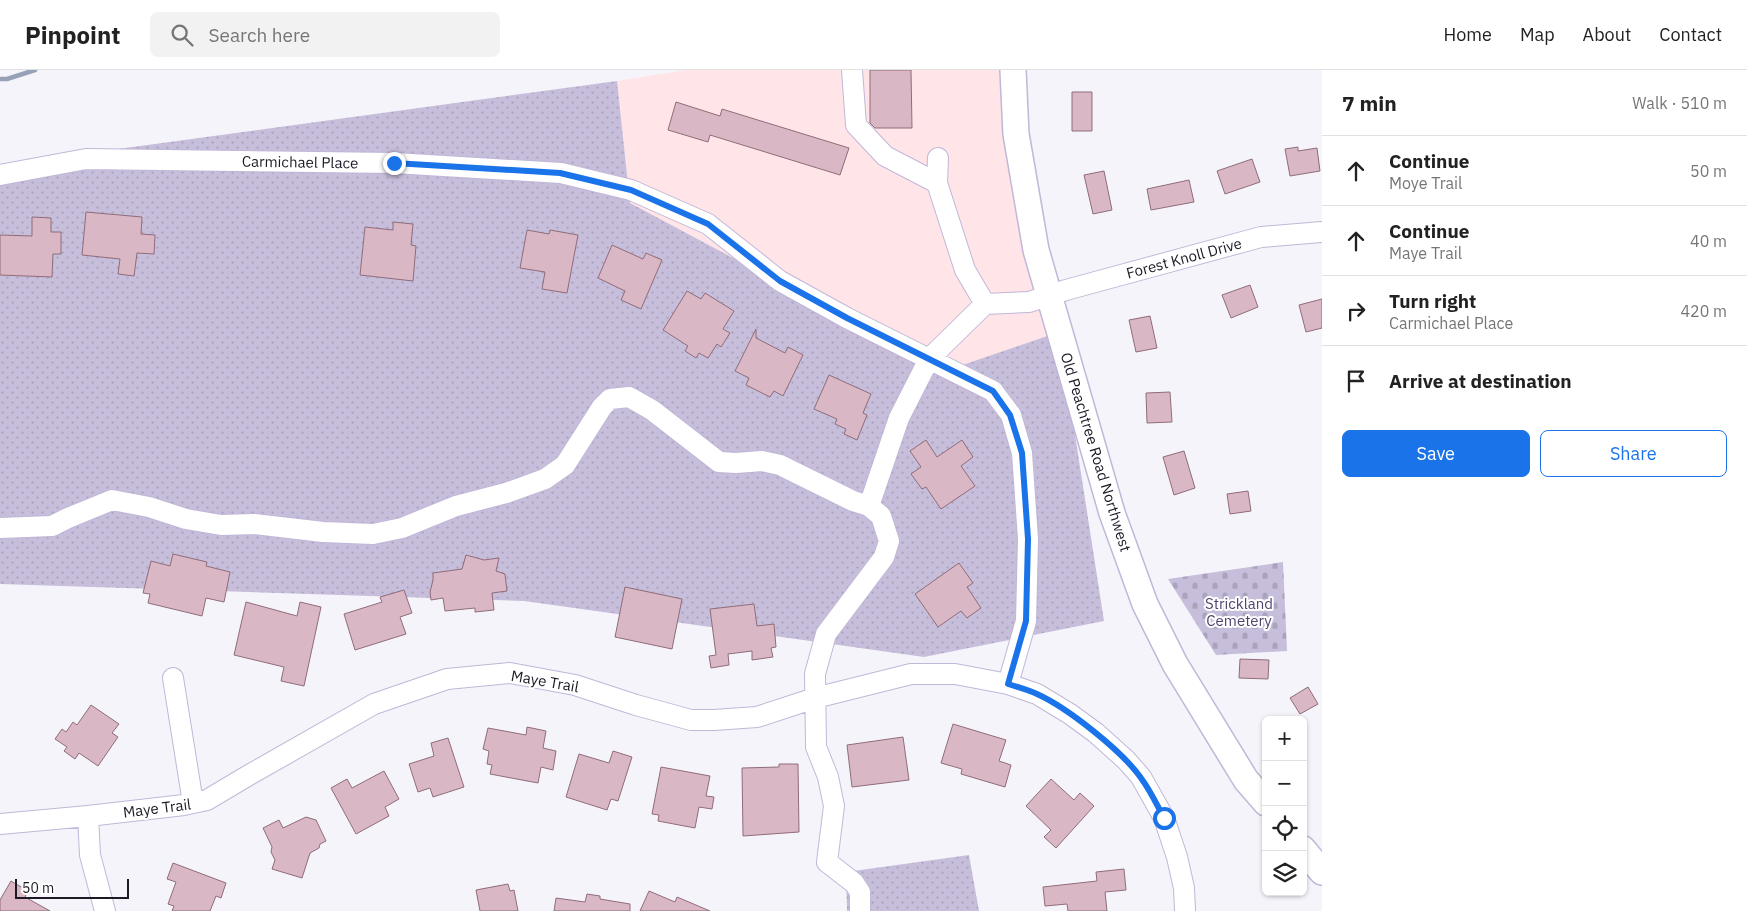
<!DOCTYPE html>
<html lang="en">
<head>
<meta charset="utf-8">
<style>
	:root { --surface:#fff; --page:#f2f2f2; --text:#222; --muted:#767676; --line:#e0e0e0; --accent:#1a73e8 }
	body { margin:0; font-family:"IBM Plex Sans",sans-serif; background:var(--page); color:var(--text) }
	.controls { position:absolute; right:15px; bottom:15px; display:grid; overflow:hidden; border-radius:8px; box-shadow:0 1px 4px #0004 }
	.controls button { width:45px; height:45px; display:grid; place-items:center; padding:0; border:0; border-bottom:1px solid var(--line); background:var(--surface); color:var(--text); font:25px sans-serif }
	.scale { position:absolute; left:15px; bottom:12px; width:114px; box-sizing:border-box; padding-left:5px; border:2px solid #1c1824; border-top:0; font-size:14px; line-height:18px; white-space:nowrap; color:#1c1824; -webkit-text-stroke:4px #fff; paint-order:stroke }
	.stop { position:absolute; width:15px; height:15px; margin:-11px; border:4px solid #1a73e8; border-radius:50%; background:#fff }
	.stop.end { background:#1a73e8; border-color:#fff; box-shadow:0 1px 5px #0008 }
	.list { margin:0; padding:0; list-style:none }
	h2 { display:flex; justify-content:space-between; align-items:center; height:65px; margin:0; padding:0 20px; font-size:21px }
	h2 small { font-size:16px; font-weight:400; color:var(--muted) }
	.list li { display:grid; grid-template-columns:32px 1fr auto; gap:15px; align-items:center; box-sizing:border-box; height:70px; padding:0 20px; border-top:1px solid var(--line) }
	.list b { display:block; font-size:19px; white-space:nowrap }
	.list p { margin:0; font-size:16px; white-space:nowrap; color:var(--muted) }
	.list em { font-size:16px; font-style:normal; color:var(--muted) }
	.actions { display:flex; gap:10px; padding:15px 20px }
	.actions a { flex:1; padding:11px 0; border:1px solid var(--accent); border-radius:8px; text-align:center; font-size:18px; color:var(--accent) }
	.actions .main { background:var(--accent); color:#fff }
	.icon { flex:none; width:28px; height:28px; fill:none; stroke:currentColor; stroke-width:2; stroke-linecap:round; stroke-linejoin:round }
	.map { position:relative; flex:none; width:1322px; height:841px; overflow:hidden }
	header { display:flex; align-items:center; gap:30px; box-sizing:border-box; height:70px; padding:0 25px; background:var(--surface); border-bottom:1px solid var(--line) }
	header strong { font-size:24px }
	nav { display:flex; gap:28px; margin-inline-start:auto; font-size:18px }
	.search { width:350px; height:45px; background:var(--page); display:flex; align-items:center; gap:12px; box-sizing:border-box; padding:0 18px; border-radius:8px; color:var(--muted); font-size:19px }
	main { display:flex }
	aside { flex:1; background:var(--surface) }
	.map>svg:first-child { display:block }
	.commercial { fill:#ffe4e8 }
	.green { fill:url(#green-dots) }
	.cemetery { fill:url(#cemetery-stones) }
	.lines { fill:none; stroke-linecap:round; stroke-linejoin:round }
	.stream { stroke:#96a1b8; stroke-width:4.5 }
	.building { fill:#dab7c4; stroke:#8f6c79 }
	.minor-casing { stroke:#c1b7d8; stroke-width:22 }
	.major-casing { stroke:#c1b7d8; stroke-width:28 }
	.minor { stroke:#fff; stroke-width:20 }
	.major { stroke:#fff; stroke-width:25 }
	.route { stroke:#1a73e8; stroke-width:6 }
	.labels { text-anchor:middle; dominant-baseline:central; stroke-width:4; stroke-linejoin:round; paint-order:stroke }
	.street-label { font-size:15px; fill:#1c1824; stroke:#fff }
	.park-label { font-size:15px; fill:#52436f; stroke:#fff }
</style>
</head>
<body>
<header>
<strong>Pinpoint</strong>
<div class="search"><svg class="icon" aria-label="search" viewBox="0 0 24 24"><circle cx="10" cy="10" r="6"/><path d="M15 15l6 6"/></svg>Search here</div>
<nav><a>Home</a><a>Map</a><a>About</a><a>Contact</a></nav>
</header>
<main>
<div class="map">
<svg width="1322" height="841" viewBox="0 0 1322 841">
	<defs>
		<pattern id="green-dots" width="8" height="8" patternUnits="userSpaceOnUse" patternTransform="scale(1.25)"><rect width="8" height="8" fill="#c7bedb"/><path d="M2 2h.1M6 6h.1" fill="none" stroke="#aaa3bc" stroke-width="1.8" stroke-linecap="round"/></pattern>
		<pattern id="cemetery-stones" width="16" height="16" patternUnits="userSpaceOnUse" patternTransform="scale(1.25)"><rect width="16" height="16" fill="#c7bedb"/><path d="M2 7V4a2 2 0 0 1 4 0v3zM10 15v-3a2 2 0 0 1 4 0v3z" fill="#aaa3bc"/></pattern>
	</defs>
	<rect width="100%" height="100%" fill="#f6f4fb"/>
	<path class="commercial" d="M 686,0 L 1003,0 L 1059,262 L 945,301 L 630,133 L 617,11 Z"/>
	<path class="green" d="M 617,11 L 630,133 L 945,301 L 1059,262 L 1104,551 L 924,587 L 524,531 L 0,514 L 0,95 Z
		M 969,785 L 979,841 L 847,841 L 846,802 Z"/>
	<path class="cemetery" d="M 1283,492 L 1287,581 L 1216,585 L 1168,509 Z"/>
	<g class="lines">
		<path class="stream" d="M 0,9 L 7,9 L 35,0"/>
	</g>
	<path class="building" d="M 870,0 L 911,0 L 912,58 L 875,58 L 870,53 Z
		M 1072,22 L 1092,22 L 1092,61 L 1072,61 Z
		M 676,32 L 720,46 L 722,39 L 849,78 L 840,105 L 710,65 L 708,72 L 668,60 Z
		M 1298,77 L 1298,81 L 1317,78 L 1320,101 L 1290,106 L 1285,79 Z
		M 1252,89 L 1260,112 L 1225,124 L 1217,101 Z
		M 1104,101 L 1112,140 L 1093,144 L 1084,105 Z
		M 1189,110 L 1194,132 L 1151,140 L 1147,119 Z
		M 86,142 L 142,147 L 141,164 L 155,165 L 154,184 L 137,183 L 134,206 L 118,204 L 120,189 L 82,185 Z
		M 32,147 L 51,148 L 51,162 L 61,162 L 61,184 L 53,184 L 52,207 L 0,205 L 0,165 L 32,166 Z
		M 393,152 L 413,154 L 411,175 L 416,176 L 413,211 L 360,205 L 365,157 L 393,160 Z
		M 527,160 L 549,164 L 550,160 L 578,165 L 567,223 L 542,219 L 545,202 L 520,198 Z
		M 612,175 L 643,189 L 646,183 L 662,190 L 641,239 L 621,230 L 625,221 L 598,208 Z
		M 1250,215 L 1258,237 L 1231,248 L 1222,225 Z
		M 687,221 L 701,229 L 705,223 L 734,241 L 723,259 L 730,263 L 721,277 L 717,274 L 708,288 L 699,283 L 696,288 L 685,281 L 688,276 L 663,260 Z
		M 1322,229 L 1322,258 L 1306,262 L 1299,235 Z
		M 1150,246 L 1157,278 L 1136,282 L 1129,250 Z
		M 756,259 L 756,268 L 785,283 L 788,277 L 803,285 L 783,326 L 774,321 L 770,327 L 746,315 L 749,308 L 735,301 Z
		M 829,305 L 871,324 L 863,343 L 867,345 L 857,370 L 844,364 L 846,359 L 835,354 L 837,349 L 814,339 Z
		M 1170,322 L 1172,352 L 1147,353 L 1146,323 Z
		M 926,370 L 937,387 L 962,370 L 973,387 L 961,396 L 975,416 L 941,439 L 926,417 L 922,419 L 911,404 L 921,397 L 910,381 Z
		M 1184,381 L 1195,418 L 1174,425 L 1163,387 Z
		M 1248,421 L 1251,441 L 1230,444 L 1227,424 Z
		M 173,484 L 207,492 L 206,496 L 230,502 L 224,532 L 206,528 L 202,546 L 148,533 L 150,524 L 143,523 L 151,491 L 170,496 Z
		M 466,485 L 484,490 L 499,488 L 496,501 L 505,504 L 507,521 L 492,523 L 494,540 L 475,542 L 475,538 L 445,541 L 443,528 L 431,530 L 430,522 L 433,510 L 433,503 L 462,499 Z
		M 959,493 L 973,513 L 967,517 L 981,538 L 967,548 L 961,541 L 938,557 L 915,524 Z
		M 625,517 L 682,529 L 672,579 L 615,567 Z
		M 404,520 L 412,543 L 400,547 L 406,564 L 355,580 L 344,544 L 382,532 L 380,527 Z
		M 246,532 L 297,546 L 300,532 L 321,537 L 304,616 L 281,611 L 284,597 L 234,585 Z
		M 754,534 L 757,556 L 774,554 L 776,577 L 771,578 L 773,587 L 752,590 L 752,581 L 728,584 L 729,595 L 711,598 L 709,586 L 716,585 L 710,539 Z
		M 1240,589 L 1269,590 L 1268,609 L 1239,608 Z
		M 1308,617 L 1318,634 L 1300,644 L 1290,628 Z
		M 91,635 L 119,654 L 112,663 L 118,667 L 98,696 L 79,683 L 75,689 L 64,681 L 67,677 L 55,669 L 62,659 L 66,662 L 73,652 L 77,655 Z
		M 953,654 L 1006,670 L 999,691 L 1011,695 L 1005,717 L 961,704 L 962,699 L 941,693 Z
		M 527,657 L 546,661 L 543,678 L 556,681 L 553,700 L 541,697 L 538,713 L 490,704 L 492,695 L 487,694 L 489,681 L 483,679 L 488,658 L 526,665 Z
		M 903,667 L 909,710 L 852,717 L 847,675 Z
		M 448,668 L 464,717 L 433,727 L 430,718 L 418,722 L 409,694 L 434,686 L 431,673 Z
		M 613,681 L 632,687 L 618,731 L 611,729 L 607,740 L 566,727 L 579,684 L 609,693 Z
		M 779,694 L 798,694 L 799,762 L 743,766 L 742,698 L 779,697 Z
		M 661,697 L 710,706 L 706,726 L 714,727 L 712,739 L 699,737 L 695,758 L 658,751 L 659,745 L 652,744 Z
		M 384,701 L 399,729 L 385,737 L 389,746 L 356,764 L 331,718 L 347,709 L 352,718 Z
		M 1051,709 L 1074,730 L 1080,723 L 1094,736 L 1056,778 L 1044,767 L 1051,760 L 1026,736 Z
		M 306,747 L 316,750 L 326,771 L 320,774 L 319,778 L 310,783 L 302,808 L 272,799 L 275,790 L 271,782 L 272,777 L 263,758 L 279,750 L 283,758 Z
		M 173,793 L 226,813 L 221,828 L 216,826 L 210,841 L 172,841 L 174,836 L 168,834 L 176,812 L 167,809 Z
		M 1124,799 L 1126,820 L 1105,822 L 1107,841 L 1068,841 L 1067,834 L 1045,836 L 1043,817 L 1097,811 L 1096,802 Z
		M 11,811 L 28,821 L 25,827 L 50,841 L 0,841 L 0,830 Z
		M 508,814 L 510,821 L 514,820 L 518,841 L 480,841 L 476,820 Z
		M 649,821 L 675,832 L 677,827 L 710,841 L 640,841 Z
		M 587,824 L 600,826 L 600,829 L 630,834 L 630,841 L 554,841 L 556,828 L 585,832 Z"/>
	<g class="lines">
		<g class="minor-casing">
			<path id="minor" d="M 852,0 L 856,55 L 885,86 L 937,113
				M 938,88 L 937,113 L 965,200 L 985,234
				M 0,105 L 86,89 L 394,93 L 561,103 L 631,120 L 708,154 L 780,211 L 847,248 L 993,321 L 1011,345 L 1022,383 L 1028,469 L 1026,551 L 1008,614
				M 869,436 L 899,348 L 929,289 L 985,234 L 1029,232 L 1066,220 L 1261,167 L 1322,162
				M 0,458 L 52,456 L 68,448 L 112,430 L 149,437 L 186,449 L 221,455 L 254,454 L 323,462 L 373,464 L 402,458 L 456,436 L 506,423 L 545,409 L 565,395 L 602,337 L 610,329 L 629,327 L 652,340 L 719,392 L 736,393 L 762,391 L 780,395 L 853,431 L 869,436 L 881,446 L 889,471 L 884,487 L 826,564 L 815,604 L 816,677 L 828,707 L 834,736 L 827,792 L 854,813 L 860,822 L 860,841
				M 173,608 L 193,733
				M 88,746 L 90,785 L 105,841
				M 0,754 L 88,746 L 184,735 L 207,730 L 249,705 L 374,634 L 447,609 L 510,603 L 575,615 L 636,635 L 691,650 L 714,650 L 757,647 L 815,628 L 911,604 L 955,604 L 1008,614 L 1037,624 L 1070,644 L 1096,663 L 1126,690 L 1141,707 L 1164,748 L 1177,787 L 1184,818 L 1185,841"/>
		</g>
		<g class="major-casing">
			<path id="major" d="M 1013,0 L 1016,64 L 1036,180 L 1112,443 L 1145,534 L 1175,594 L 1246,710 L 1266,733
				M 1303,779 L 1322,802"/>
		</g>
		<use href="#minor" class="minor"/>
		<use href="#major" class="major"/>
	</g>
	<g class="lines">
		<path class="route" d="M 394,93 L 560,103 L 631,120 L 708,154 L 780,211 L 847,248 L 993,321 L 1010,345 L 1022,383 L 1028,469 L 1026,551 L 1008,614 C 1018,617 1028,620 1037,624 C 1068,638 1122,681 1141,708 C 1150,720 1157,735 1164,748"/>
	</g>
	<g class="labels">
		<g class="street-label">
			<text transform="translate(300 92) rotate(1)">Carmichael Place</text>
			<text transform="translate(1184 188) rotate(-15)">Forest Knoll Drive</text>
			<text transform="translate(1096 382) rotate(73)">Old Peachtree Road Northwest</text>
			<text transform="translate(545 611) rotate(10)">Maye Trail</text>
			<text transform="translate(157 738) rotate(-7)">Maye Trail</text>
		</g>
		<g class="park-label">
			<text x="1239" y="533">Strickland<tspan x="1239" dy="17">Cemetery</tspan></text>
		</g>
	</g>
</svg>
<div class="controls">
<button>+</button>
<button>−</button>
<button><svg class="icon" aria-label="locate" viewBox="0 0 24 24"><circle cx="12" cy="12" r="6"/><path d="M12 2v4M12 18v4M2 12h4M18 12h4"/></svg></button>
<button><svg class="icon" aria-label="layers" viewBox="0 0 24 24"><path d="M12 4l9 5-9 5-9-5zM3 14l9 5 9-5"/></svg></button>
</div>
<div class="scale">50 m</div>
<div class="stop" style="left:1164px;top:748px"></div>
<div class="stop end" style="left:394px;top:93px"></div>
</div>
<aside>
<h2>7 min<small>Walk · 510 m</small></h2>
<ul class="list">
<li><svg class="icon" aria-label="ahead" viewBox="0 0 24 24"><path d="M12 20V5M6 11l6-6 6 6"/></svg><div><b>Continue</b><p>Moye Trail</p></div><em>50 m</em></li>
<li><svg class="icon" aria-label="ahead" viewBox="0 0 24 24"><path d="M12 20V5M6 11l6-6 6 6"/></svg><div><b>Continue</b><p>Maye Trail</p></div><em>40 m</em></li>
<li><svg class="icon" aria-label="right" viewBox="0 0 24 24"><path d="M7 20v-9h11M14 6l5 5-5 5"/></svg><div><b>Turn right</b><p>Carmichael Place</p></div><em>420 m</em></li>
<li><svg class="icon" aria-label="arrive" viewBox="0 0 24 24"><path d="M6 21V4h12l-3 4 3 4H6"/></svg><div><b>Arrive at destination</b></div></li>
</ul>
<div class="actions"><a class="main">Save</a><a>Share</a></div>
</aside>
</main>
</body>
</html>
